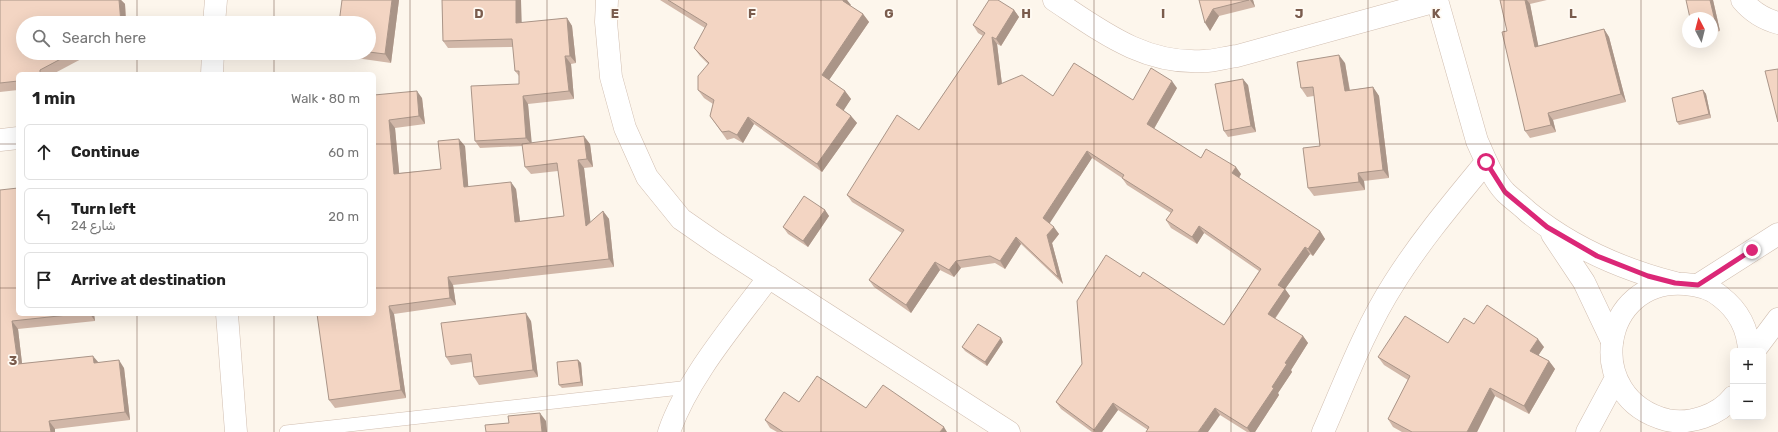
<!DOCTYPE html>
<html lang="en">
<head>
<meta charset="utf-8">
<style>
	:root { --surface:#fff; --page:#f2f2f2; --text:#222; --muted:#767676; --line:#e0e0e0 }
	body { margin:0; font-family:Rubik,Cairo,sans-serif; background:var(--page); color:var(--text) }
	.controls { position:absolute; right:12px; bottom:12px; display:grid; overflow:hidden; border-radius:6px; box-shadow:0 4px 16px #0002 }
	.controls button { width:36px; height:36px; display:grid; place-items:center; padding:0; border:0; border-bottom:1px solid var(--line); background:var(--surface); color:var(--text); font:20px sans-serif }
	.compass { position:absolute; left:1682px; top:12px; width:36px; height:36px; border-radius:50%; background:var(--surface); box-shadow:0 4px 16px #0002; rotate:353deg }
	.stop { position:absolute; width:12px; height:12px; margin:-9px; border:3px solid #db2777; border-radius:50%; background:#fff }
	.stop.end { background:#db2777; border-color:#fff; box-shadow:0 1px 4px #0008 }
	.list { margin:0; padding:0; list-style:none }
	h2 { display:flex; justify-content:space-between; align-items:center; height:52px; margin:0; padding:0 16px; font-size:17px }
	h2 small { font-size:13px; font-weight:400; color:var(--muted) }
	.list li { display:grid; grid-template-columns:26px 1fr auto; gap:12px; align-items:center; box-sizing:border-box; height:56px; margin:0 8px 8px; padding:0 8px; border:1px solid var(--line); border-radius:6px }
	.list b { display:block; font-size:15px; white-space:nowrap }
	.list p { margin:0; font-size:13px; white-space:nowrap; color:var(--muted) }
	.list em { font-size:13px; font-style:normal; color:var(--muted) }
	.icon { flex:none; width:22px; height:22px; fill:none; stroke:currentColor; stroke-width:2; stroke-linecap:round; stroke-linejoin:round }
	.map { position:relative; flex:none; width:1778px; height:432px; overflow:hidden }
	.search { position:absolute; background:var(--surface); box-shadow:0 4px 16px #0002; left:16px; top:16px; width:360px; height:44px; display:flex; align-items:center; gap:10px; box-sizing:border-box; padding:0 14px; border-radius:22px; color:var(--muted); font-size:15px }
	.panel { position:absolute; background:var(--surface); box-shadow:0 4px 16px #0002; left:16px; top:72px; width:360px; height:244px; border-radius:6px }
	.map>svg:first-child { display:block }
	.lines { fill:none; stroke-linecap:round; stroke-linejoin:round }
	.service-casing { stroke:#d1beb0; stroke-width:14 }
	.minor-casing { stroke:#d1beb0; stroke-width:23 }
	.tertiary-casing { stroke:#d1beb0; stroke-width:23 }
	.service { stroke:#fff; stroke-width:13 }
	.minor { stroke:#fff; stroke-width:22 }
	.tertiary { stroke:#fff; stroke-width:22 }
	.wall { fill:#d1b7a8 }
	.shaded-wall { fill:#aa9588 }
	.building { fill:#f3d5c3; stroke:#aa9588 }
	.route { stroke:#db2777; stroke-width:5 }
	.grid { fill:none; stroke:#7a5c4d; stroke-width:1; stroke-opacity:0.55 }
	.grid-label { font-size:13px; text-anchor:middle; font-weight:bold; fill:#7a5c4d; stroke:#fffaf3; stroke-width:3.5; stroke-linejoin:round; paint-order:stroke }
</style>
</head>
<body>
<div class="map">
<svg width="1778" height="432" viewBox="0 0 1778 432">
	<rect width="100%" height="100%" fill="#fdf6ec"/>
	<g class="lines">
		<g class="service-casing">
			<path id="service" d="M 286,432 L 690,387"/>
		</g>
		<g class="minor-casing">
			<path id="minor" d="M 607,0 L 606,22 L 611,77 L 625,128 L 647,177 L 681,219 L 717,244 L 1009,432
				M 1054,0 C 1101,31 1144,65 1204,61 C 1215,61 1226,57 1237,56 L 1437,1
				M 1437,0 L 1477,141 C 1485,158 1492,178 1505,192 C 1512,199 1521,205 1528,212 C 1572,248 1621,269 1675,283
				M 1742,0 C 1752,12 1763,19 1778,23
				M 214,23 L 216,0
				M 212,74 L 213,53
				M 0,140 L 18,138
				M 1552,234 L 1584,282 L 1612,341
				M 227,314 L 236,432
				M 669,432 C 688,377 735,323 769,277
				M 1323,432 C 1345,382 1364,330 1394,283 C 1421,240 1454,201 1486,162"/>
		</g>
		<g class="tertiary-casing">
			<path id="tertiary" d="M 1698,285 L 1778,234
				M 1754,351 L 1778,319
				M 1733,397 C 1719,415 1690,425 1667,420 C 1581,398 1601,277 1685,284 C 1698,285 1711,288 1721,297 C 1739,311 1748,328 1749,351
				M 1587,432 L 1616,378"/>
		</g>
		<use href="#service" class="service"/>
		<use href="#minor" class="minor"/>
		<use href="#tertiary" class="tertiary"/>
	</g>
	<path class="wall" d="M 0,0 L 121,0 L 125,4 L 126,23 L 23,23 L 23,53 L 86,53 L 85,57 L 53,74 L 18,74 L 18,90 L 0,92 Z
		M 342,0 L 399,0 L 391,63 L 342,56 L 340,53 L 369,53 L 369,23 Z
		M 442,0 L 521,0 L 521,23 L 567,18 L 572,26 L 576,63 L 571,64 L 574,99 L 528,104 L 531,143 L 590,144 L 593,167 L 584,168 L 590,223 L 603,211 L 609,219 L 614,267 L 453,285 L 456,305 L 394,314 L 406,398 L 335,408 L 329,400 L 374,314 L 374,95 L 422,98 L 425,124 L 395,128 L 399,173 L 441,169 L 465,146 L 468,187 L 516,189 L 520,221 L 564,216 L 558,171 L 531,174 L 525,167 L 523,146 L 480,148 L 475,141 L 519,84 L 519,76 L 515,71 L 513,47 L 448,48 L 443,41 Z
		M 660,0 L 847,0 L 850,6 L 863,14 L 869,22 L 829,80 L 845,91 L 851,99 L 843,110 L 851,116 L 857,123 L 822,172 L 754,124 L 743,143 L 734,138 L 727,140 L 710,116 L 713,104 L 704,98 L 698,90 L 708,64 L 700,56 L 694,48 L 705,28 Z
		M 1199,0 L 1253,0 L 1255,7 L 1219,16 L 1210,31 Z
		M 1500,0 L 1547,0 L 1530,4 L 1538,46 L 1604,29 L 1609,37 L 1626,102 L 1553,120 L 1556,132 L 1530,138 L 1525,131 L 1507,31 Z
		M 1686,0 L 1713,0 L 1720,31 L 1712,33 L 1712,18 Z
		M 1014,10 L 1019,17 L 1001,46 L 997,44 L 1002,84 L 1053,96 L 1133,100 L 1177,88 L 1154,129 L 1201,158 L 1241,174 L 1239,178 L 1320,231 L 1325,239 L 1313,256 L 1310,254 L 1285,289 L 1290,296 L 1275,319 L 1303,336 L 1308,343 L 1291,370 L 1292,372 L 1278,393 L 1279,395 L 1255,432 L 1247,432 L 1220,415 L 1148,430 L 1118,410 L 1102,432 L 1092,432 L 1061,409 L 1056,402 L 1082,364 L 1140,277 L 1224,325 L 1259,271 L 1204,233 L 1197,244 L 1171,228 L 1166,220 L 1171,213 L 1127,185 L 1122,178 L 1092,158 L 1049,223 L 1059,234 L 1052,243 L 1063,284 L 1021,244 L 1005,269 L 995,263 L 961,268 L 954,277 L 940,270 L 911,313 L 874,287 L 869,280 L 902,233 L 852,202 L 847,195 L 919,130 L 983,36 L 978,33 L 973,25 Z
		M 1345,63 L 1350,90 L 1373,87 L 1379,96 L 1389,178 L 1364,181 L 1365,190 L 1314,196 L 1308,188 L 1320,146 L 1314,96 L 1307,97 L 1301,88 Z
		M 1248,85 L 1256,132 L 1228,137 L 1224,131 Z
		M 1703,90 L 1706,94 L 1711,118 L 1679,125 L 1677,122 Z
		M 18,188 L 18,314 L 94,314 L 95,321 L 18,329 L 22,363 L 98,362 L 124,368 L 130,420 L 55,429 L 0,432 Z
		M 825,210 L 829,216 L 808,247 L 788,234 L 783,227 Z
		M 531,321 L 538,377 L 479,385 L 474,377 L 472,362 L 451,365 L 446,357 Z
		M 1474,324 L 1544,347 L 1538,355 L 1549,361 L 1555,369 L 1529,414 L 1495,396 L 1477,432 L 1402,432 L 1393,427 L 1388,419 L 1408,380 L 1384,365 L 1378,357 L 1448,343 Z
		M 1003,342 L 987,366 L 965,351 L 962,347 Z
		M 578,360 L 581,363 L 583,386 L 562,388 L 559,385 Z
		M 799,402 L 866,408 L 947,432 L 777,432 L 770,428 L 765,420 Z"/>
	<path class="shaded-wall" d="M 119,0 L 121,0 L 125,4 L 126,23 L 121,23 Z
		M 392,0 L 399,0 L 391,63 L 385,54 Z
		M 516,0 L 521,0 L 522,31 L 516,23 Z
		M 843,0 L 847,0 L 851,5 L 848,9 L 843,1 Z
		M 1250,0 L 1253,0 L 1255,7 Z
		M 1525,0 L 1527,0 L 1530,4 L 1540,54 L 1535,47 Z
		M 1710,0 L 1713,0 L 1720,31 L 1716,25 Z
		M 1213,9 L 1219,16 L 1210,31 L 1205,23 Z
		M 1014,10 L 1019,17 L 1001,46 L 996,39 Z
		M 863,14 L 869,22 L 827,83 L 822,75 Z
		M 567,18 L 572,26 L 576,63 L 570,56 Z
		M 1604,29 L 1609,37 L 1626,102 L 1621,94 Z
		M 992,37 L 997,44 L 1003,93 L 998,85 Z
		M 82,53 L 86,53 L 85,57 Z
		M 1339,55 L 1345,63 L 1351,99 L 1345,91 Z
		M 565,56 L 571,64 L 574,99 L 569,91 Z
		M 1243,79 L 1248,85 L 1256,132 L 1251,126 Z
		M 1172,81 L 1177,88 L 1152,132 L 1147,124 Z
		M 1373,87 L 1379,96 L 1389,178 L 1383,170 Z
		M 1703,90 L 1706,94 L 1711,118 L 1709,114 Z
		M 417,91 L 422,98 L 425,124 L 419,116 Z
		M 845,91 L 851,99 L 842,113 L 836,105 Z
		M 523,96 L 528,104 L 532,145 L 526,138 Z
		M 1548,113 L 1553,120 L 1556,132 L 1551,125 Z
		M 851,116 L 857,123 L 822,172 L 817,164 Z
		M 748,117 L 754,124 L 743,143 L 737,135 Z
		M 389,120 L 395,128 L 400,182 L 394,174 Z
		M 584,136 L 590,144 L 593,167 L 587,159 Z
		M 459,139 L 465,146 L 469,195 L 464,187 Z
		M 1087,151 L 1092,158 L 1048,226 L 1043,218 Z
		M 578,160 L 584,168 L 592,234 L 586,226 Z
		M 1236,167 L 1241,174 L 1237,181 L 1232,173 Z
		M 1358,173 L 1364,181 L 1365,190 L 1359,182 Z
		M 511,182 L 516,189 L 521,229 L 515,222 Z
		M 825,210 L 829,216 L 808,247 L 803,241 Z
		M 603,211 L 609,219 L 614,267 L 609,259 Z
		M 1199,226 L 1204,233 L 1197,244 L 1192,237 Z
		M 1054,227 L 1059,234 L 1052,243 L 1063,284 L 1058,277 L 1047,235 Z
		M 1320,231 L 1325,239 L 1313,256 L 1308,249 Z
		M 1016,237 L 1021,244 L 1005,269 L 1000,261 Z
		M 1305,247 L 1310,254 L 1285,289 L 1290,296 L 1273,321 L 1268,314 L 1278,285 Z
		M 956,261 L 961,268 L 954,277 L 949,270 Z
		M 935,262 L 940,270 L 911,313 L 906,305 Z
		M 448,277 L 453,285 L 456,305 L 450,298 Z
		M 389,306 L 394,314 L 406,398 L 401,390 Z
		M 526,313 L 531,321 L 538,377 L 533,370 Z
		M 90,314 L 94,314 L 95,321 Z
		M 12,321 L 18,329 L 23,372 L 18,364 Z
		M 1303,336 L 1308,343 L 1291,370 L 1292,372 L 1278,393 L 1279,395 L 1255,432 L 1250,432 L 1247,428 L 1285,363 Z
		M 1001,338 L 1003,342 L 987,366 L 985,362 Z
		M 1538,339 L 1544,347 L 1536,359 L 1530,351 Z
		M 93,356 L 99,363 L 94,363 Z
		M 119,360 L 124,368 L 130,420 L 125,412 Z
		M 578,360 L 581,363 L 583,386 L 581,382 Z
		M 1549,361 L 1555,369 L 1529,414 L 1524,406 Z
		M 1490,388 L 1495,396 L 1477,432 L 1467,432 Z
		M 1113,403 L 1118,410 L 1102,432 L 1095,432 L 1094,430 Z
		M 1215,408 L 1220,415 L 1208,432 L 1198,432 Z
		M 540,413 L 546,421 L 547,432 L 542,432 Z
		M 49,421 L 55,429 L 55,432 L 51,432 Z
		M 944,427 L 947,432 L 940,432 Z"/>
	<path class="building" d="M 0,0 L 119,0 L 121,23 L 23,23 L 23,53 L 72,53 L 40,70 L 40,74 L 18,74 L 18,81 L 0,83 Z
		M 342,0 L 392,0 L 385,54 L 369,52 L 369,23 L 339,23 Z
		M 442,0 L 516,0 L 516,23 L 567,18 L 570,56 L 565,56 L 569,91 L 523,96 L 526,138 L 475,141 L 471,86 L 519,84 L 519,71 L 515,71 L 512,39 L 443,41 Z
		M 668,0 L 843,0 L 843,1 L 863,14 L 822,75 L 845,91 L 836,105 L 851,116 L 817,164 L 748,117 L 737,135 L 729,131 L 722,132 L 710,116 L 714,100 L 698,90 L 698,76 L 709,63 L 694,48 L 707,24 Z
		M 989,0 L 998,0 L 1014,10 L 996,39 L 992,37 L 998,85 L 1022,75 L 1053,96 L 1074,63 L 1133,100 L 1151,68 L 1172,81 L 1147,124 L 1201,158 L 1206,149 L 1236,167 L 1232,173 L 1320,231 L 1308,249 L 1305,247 L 1278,285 L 1285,289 L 1268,314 L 1303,336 L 1285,363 L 1287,364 L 1272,387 L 1274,388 L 1247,428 L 1215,408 L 1198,432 L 1146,432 L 1149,427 L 1113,403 L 1094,430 L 1056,402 L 1082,364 L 1077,301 L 1106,255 L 1140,277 L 1143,272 L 1224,325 L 1261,269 L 1199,226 L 1192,237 L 1166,220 L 1173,210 L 1122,178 L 1124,175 L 1087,151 L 1043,218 L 1054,227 L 1047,235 L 1058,277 L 1016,237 L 1000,261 L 990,256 L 956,261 L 949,270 L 935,262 L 906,305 L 869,280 L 904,230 L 847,195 L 897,115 L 919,130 L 985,33 L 973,25 Z
		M 1199,0 L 1249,0 L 1213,9 L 1205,23 Z
		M 1500,0 L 1525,0 L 1535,47 L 1604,29 L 1621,94 L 1548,113 L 1551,125 L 1525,131 L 1502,32 L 1507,31 Z
		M 1686,0 L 1710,0 L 1716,25 L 1712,25 L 1712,18 L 1690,18 Z
		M 1339,55 L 1345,91 L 1373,87 L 1383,170 L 1358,173 L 1359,182 L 1308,188 L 1303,148 L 1320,146 L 1313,87 L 1301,88 L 1297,62 Z
		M 1778,69 L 1778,122 L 1765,71 Z
		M 1243,79 L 1251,126 L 1224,131 L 1215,84 Z
		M 1703,90 L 1709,114 L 1677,122 L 1672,98 Z
		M 417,91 L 419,116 L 389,120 L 394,174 L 441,169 L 438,141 L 459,139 L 464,187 L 511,182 L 515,222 L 564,216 L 557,163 L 525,167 L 522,144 L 584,136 L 587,159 L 578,160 L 586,226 L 603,211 L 609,259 L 448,277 L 450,298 L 389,306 L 401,390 L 329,400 L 317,314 L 374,314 L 374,95 Z
		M 18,188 L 18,314 L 77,314 L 12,321 L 18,364 L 93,356 L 94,363 L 119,360 L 125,412 L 49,421 L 51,432 L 0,432 L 0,190 Z
		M 804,196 L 825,210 L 803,241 L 783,227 Z
		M 1487,305 L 1538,339 L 1530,351 L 1549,361 L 1524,406 L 1490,388 L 1467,432 L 1412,432 L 1388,419 L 1410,376 L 1378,357 L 1405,316 L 1448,343 L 1464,318 L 1474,324 Z
		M 526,313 L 533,370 L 474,377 L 471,354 L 446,357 L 441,323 Z
		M 978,324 L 1001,338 L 985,362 L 962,347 Z
		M 578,360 L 581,382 L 559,385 L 557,362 Z
		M 817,376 L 866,408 L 883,385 L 944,427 L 940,432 L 783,432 L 765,420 L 784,392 L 799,402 Z
		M 540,413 L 542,432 L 486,432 L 485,425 L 509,423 L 508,416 Z"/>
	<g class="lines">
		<path class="route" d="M 1486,162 L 1505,192 L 1547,227 L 1597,256 L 1648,276 L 1675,283 L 1698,285 L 1752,250"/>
	</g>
	<path class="grid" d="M 137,0 L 137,23M 274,0 L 274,23M 410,0 L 410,432M 547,0 L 547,432M 684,0 L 684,432M 821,0 L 821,432M 957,0 L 957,432M 1094,0 L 1094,432M 1231,0 L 1231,432M 1368,0 L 1368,432M 1504,0 L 1504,432M 1641,0 L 1641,432M 137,53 L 137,74M 274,53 L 274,74M 0,144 L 18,144M 374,144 L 1778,144M 0,288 L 18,288M 374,288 L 1778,288M 137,314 L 137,432M 274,314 L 274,432"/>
	<g class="grid-label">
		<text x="479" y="18">D</text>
		<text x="615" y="18">E</text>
		<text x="752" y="18">F</text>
		<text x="889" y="18">G</text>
		<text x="1026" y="18">H</text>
		<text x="1163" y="18">I</text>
		<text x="1299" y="18">J</text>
		<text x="1436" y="18">K</text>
		<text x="1573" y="18">L</text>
		<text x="13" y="365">3</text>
	</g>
</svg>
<div class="controls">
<button>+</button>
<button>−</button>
</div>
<svg class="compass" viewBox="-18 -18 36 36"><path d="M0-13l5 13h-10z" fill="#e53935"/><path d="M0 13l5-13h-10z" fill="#767676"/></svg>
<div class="stop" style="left:1486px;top:162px"></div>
<div class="stop end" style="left:1752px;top:250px"></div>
<div class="search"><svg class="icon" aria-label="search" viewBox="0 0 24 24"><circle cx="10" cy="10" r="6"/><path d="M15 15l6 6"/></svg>Search here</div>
<section class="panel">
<h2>1 min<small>Walk · 80 m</small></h2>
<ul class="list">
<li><svg class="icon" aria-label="ahead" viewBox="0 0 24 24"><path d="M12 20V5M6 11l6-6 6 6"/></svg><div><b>Continue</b></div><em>60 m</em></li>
<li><svg class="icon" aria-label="left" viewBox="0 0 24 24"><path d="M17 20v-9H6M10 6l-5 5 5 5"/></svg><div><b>Turn left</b><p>شارع 24</p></div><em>20 m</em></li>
<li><svg class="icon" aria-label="arrive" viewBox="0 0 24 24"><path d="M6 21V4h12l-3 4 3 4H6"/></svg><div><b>Arrive at destination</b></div></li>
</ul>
</section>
</div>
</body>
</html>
